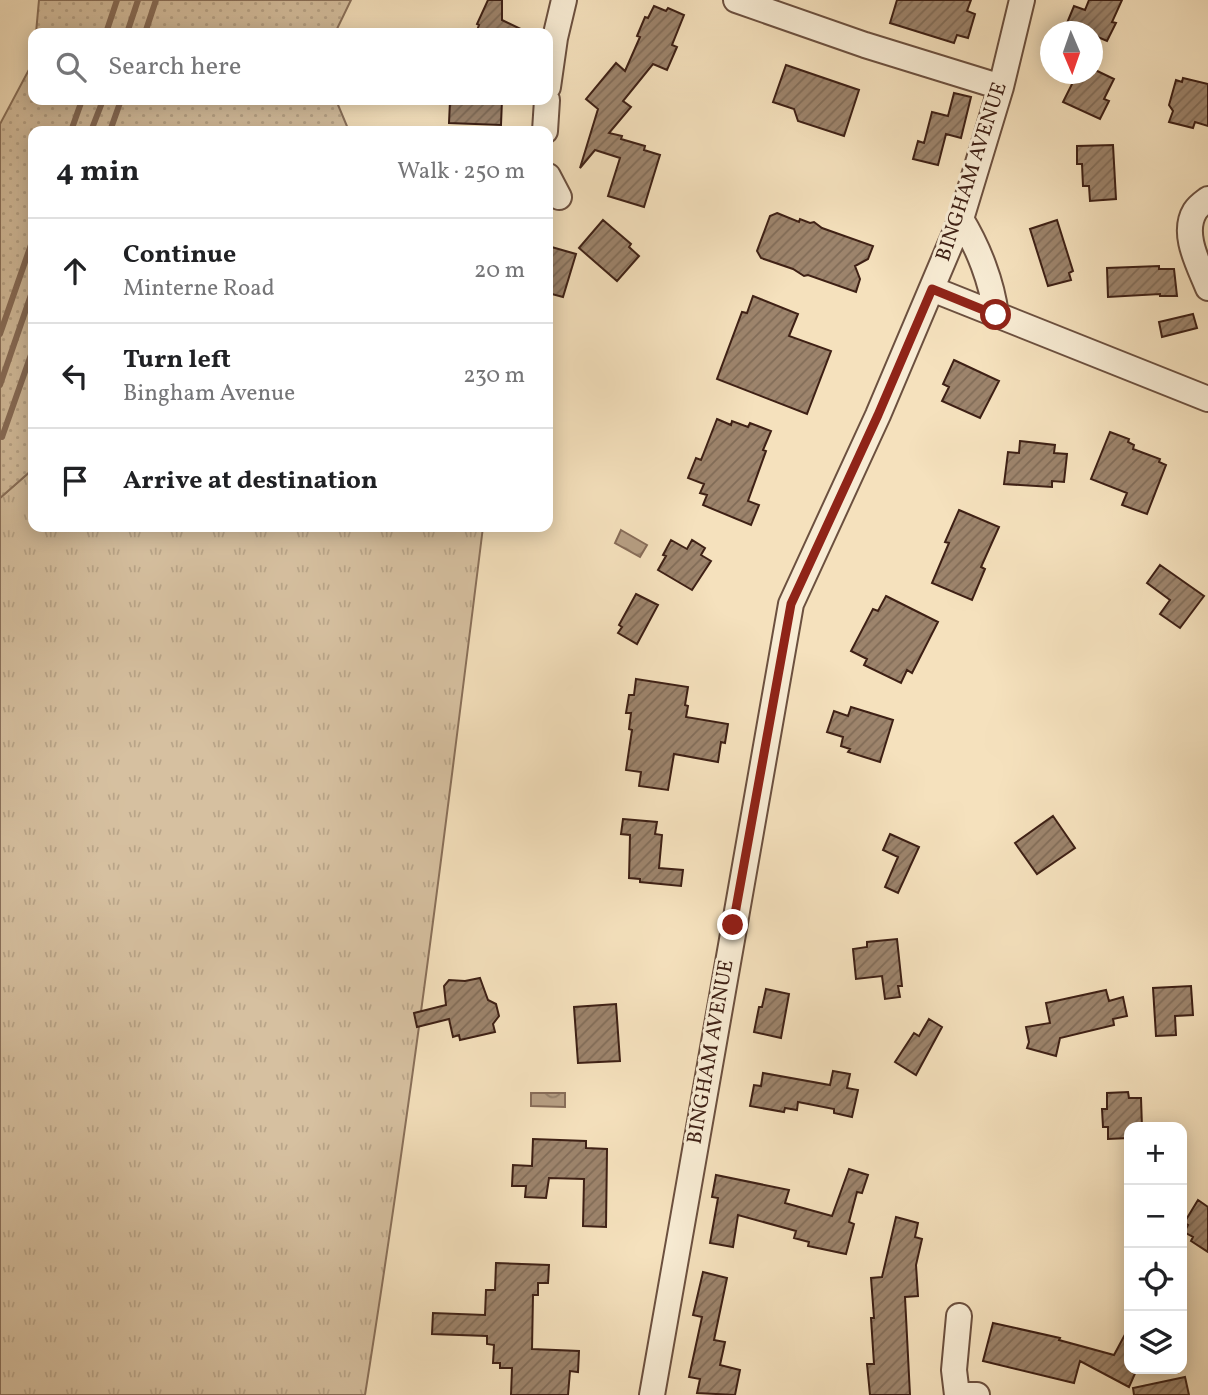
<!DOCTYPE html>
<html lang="en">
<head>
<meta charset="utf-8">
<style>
	:root { --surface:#fff; --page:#f6f6f6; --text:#202124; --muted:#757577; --line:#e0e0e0 }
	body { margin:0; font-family:Vollkorn,serif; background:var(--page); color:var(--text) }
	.controls { position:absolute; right:21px; bottom:21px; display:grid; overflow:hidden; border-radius:14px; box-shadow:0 4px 18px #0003 }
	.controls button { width:63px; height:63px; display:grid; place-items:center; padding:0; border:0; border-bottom:2px solid var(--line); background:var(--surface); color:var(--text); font:35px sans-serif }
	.compass { position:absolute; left:1040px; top:21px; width:63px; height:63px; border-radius:50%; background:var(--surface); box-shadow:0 4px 18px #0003; rotate:178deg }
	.stop { position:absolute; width:21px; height:21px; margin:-16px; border:5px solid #8f2418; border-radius:50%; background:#fff }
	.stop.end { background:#8f2418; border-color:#fff; box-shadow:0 2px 7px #0008 }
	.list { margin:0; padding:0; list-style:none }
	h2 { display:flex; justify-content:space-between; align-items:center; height:91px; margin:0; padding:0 28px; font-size:30px }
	h2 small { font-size:23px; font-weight:400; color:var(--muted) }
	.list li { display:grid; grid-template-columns:46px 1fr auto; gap:21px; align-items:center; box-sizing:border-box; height:105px; padding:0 28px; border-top:2px solid var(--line) }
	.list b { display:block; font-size:26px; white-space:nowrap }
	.list p { margin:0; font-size:23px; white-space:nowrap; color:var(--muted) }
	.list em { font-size:23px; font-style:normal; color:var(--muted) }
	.icon { flex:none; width:38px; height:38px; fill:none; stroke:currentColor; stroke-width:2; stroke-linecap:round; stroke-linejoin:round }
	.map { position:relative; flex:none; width:1208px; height:1395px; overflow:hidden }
	.search { position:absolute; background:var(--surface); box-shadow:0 4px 18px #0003; left:28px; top:28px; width:525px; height:77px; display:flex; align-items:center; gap:18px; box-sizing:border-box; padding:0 24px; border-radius:14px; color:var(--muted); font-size:26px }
	.panel { position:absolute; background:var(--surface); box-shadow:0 4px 18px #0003; left:28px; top:126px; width:525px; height:406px; border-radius:14px }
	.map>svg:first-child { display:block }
	.grass { fill:url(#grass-tufts); stroke:#8a705a; stroke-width:2 }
	.park { fill:url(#park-dots); stroke:#8a705a; stroke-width:2 }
	.water { fill:url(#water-waves); stroke:#876c58; stroke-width:2 }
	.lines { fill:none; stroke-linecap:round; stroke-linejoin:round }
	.stream { stroke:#876c58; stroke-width:6 }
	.building { fill:url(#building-hatch); stroke:#3e2015; stroke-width:2 }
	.minor-casing { stroke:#6c503f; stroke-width:28 }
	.minor { stroke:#f8ecd4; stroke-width:24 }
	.route { stroke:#8f2418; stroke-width:9 }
	.labels { text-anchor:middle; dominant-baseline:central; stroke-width:6; stroke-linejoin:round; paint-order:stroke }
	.street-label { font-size:21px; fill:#3e2015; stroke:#f8ecd4 }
</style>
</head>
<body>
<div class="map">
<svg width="1208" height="1395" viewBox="0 0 1208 1395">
	<defs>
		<pattern id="grass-tufts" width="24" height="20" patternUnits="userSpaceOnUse" patternTransform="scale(1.75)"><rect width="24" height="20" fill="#d6c0a0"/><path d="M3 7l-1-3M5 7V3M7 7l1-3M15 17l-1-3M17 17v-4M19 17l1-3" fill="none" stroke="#b9a589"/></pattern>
		<pattern id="park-dots" width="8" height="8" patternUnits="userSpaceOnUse" patternTransform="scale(1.75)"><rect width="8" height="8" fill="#d6c0a0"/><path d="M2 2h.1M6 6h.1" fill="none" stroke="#b9a589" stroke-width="1.8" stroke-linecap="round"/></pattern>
		<pattern id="water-waves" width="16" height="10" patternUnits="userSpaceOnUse" patternTransform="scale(1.75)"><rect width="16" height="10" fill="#b79f84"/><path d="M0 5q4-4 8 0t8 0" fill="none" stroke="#96816b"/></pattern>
		<pattern id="building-hatch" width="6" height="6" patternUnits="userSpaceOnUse" patternTransform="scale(1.75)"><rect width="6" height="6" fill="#9d846c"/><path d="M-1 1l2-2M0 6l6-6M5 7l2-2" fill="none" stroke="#816c58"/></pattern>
	</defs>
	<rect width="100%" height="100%" fill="#f5e1bd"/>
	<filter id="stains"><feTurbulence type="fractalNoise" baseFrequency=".00286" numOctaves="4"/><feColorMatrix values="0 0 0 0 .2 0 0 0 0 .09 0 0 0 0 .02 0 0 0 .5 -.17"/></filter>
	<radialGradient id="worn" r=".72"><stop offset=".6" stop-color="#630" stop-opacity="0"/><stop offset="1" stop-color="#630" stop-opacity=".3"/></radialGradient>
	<path class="grass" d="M 33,469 L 33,527 L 483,527 C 447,817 411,1106 365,1395 L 0,1395 L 0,498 Z"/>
	<path class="park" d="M 39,0 L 351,0 L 335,33 L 36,33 Z
		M 33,55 L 33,100 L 336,100 L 349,131 L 33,131 L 33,469 L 0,498 L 0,124 L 32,64 Z"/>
	<path class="water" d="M 621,530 L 647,545 L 640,557 L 615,543 Z
		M 531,1093 L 565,1093 L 565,1107 L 531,1106 Z"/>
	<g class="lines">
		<path class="stream" d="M 106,33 L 117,0
			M 127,33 L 138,0
			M 145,33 L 156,0
			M 71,131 L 82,100
			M 91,131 L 103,100
			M 110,131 L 121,100
			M 0,334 L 33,239
			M 0,385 L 33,289
			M 2,437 L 33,349"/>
	</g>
	<path class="building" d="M 488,0 L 502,0 L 502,20 L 529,33 L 476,33 L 479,25 L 477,24 Z
		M 897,0 L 971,0 L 967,11 L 975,14 L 968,38 L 957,35 L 954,43 L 890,23 Z
		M 1089,0 L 1122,0 L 1112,22 L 1116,23 L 1107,41 L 1093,35 L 1093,32 L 1086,32 L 1067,23 L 1074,6 L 1085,10 Z
		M 654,6 L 666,11 L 668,8 L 684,15 L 672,45 L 677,47 L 667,70 L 653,64 L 623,101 L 631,107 L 609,133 L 622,136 L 621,139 L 645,146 L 644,150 L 660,155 L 644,207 L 608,196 L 620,158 L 595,150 L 580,168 L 598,109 L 586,99 L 616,63 L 625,71 L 640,37 L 637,36 L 645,17 L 648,18 Z
		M 786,65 L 859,90 L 844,136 L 798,121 L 794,109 L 773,102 Z
		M 1093,69 L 1114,79 L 1104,99 L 1109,101 L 1100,119 L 1063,102 L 1077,74 L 1093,74 Z
		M 1183,78 L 1208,84 L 1208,126 L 1195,122 L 1193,128 L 1169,122 L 1173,111 L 1169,105 L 1176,80 L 1182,82 Z
		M 954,93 L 971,97 L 961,138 L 946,134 L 938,165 L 913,159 L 918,141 L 924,143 L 932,112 L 948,116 Z
		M 460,100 L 502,100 L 501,125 L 449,123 L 450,101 Z
		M 1113,145 L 1116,199 L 1090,201 L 1089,186 L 1083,186 L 1082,164 L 1077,164 L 1077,146 Z
		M 777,213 L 799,222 L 800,219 L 810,223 L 814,222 L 822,228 L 873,246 L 868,259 L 855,266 L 860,279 L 856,292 L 808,275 L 804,276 L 793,269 L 761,258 L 757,251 L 770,216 Z
		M 603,220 L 631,244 L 629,247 L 639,256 L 617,281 L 579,248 Z
		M 1057,220 L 1073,271 L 1069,273 L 1071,280 L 1048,286 L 1030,229 Z
		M 548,246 L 576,254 L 563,297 L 548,293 Z
		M 1159,266 L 1159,269 L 1174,269 L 1177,296 L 1160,296 L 1160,294 L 1108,297 L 1107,268 Z
		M 753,296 L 798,314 L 789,336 L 831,351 L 807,414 L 717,379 L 742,312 L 747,313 Z
		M 1193,314 L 1197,328 L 1162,337 L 1159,322 Z
		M 954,360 L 999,381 L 980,418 L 942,401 L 949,387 L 943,384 Z
		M 717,419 L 731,425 L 732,421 L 748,427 L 750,423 L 771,431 L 763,450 L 766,451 L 748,501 L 759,505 L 751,525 L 703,505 L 707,495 L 700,493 L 704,484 L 688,478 L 696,458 L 701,460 Z
		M 1110,432 L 1129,439 L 1128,442 L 1134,445 L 1133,449 L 1160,459 L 1159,462 L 1166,465 L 1147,514 L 1122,505 L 1127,493 L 1091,479 Z
		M 1020,441 L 1055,445 L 1054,453 L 1067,454 L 1064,482 L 1052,481 L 1052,487 L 1004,484 L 1008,452 L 1019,453 Z
		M 959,510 L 999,527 L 981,567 L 985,569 L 972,600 L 932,583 L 949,543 L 945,542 Z
		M 671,540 L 687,549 L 692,540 L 705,548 L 701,555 L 711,561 L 692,590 L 658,570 L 666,556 L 663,555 Z
		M 1160,565 L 1204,596 L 1180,628 L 1160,614 L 1170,600 L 1147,583 Z
		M 636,594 L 658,605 L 637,644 L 618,633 L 622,627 L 619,625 Z
		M 886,596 L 938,622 L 912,673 L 907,670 L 901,683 L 864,665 L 867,659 L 851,651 L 873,609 L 878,611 Z
		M 636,679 L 688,687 L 685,705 L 688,706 L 686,717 L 728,724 L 725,743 L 721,742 L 718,762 L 674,754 L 668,790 L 639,786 L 641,772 L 626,770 L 632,730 L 629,729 L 631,713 L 626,713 L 629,695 L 634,695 Z
		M 851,707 L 893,720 L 880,762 L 848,752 L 850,749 L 841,746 L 843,737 L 827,732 L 834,711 L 848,716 Z
		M 1053,816 L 1075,848 L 1037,874 L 1015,843 Z
		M 623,819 L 657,822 L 655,834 L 662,835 L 659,868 L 683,870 L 681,886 L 640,882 L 640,879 L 629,878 L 630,835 L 621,834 Z
		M 890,834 L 919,847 L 898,893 L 885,887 L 898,857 L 883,850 Z
		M 897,939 L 902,986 L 898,986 L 900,997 L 885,999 L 882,976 L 856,979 L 853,949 L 867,947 L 867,942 Z
		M 480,978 L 488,1000 L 496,1004 L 499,1016 L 493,1024 L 495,1032 L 460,1040 L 459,1035 L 453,1037 L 449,1019 L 417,1027 L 414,1013 L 446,1005 L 444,986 L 449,980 L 465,981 Z
		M 1191,986 L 1193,1015 L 1175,1016 L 1176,1035 L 1156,1036 L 1153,988 Z
		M 766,989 L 789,994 L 781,1038 L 754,1032 L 759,1007 L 762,1007 Z
		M 1106,990 L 1109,1001 L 1123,997 L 1127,1016 L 1113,1019 L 1114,1025 L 1060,1038 L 1056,1056 L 1027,1048 L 1029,1042 L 1026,1027 L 1050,1023 L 1046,1003 Z
		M 616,1004 L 620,1061 L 578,1063 L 574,1007 Z
		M 929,1019 L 942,1027 L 916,1075 L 895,1062 L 914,1033 L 919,1036 Z
		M 833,1071 L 850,1074 L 847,1088 L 858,1090 L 852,1117 L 834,1113 L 834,1109 L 798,1102 L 797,1110 L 785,1108 L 784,1112 L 750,1106 L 754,1085 L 761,1086 L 763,1073 L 830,1085 Z
		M 1128,1092 L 1129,1098 L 1141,1098 L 1142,1127 L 1129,1127 L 1129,1138 L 1108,1139 L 1108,1127 L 1103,1127 L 1102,1109 L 1107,1109 L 1107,1093 Z
		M 533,1139 L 586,1141 L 586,1148 L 607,1149 L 606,1227 L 583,1226 L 584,1179 L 549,1178 L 546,1198 L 525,1197 L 526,1186 L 512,1186 L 513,1165 L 532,1166 Z
		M 849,1169 L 868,1175 L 862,1193 L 857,1192 L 849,1222 L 854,1224 L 846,1254 L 808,1246 L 809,1242 L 794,1238 L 796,1231 L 738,1215 L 733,1247 L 710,1243 L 718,1198 L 712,1197 L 716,1175 L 789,1190 L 785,1203 L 832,1216 Z
		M 1198,1200 L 1208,1207 L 1208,1252 L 1191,1241 L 1193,1237 L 1184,1232 L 1188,1225 L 1184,1223 Z
		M 896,1217 L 918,1223 L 915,1237 L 922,1239 L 916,1265 L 918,1296 L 905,1297 L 910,1395 L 870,1395 L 867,1364 L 874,1364 L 871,1318 L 874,1318 L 871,1278 L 882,1277 Z
		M 496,1263 L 549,1265 L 548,1283 L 538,1283 L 538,1295 L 533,1295 L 532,1349 L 579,1351 L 578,1372 L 570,1371 L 568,1395 L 511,1395 L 512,1368 L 500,1368 L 500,1363 L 493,1363 L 494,1345 L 487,1344 L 487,1336 L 432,1334 L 433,1313 L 485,1315 L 486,1290 L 495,1290 Z
		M 703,1272 L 727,1278 L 714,1340 L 725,1342 L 720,1365 L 740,1370 L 735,1395 L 697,1393 L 700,1379 L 689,1377 L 702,1317 L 693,1315 Z
		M 993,1323 L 1060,1338 L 1059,1340 L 1114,1355 L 1129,1327 L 1129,1369 L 1137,1369 L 1129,1387 L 1080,1361 L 1074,1383 L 983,1361 Z
		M 1185,1377 L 1189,1395 L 1134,1395 L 1133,1388 Z"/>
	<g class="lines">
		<g class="minor-casing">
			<path id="minor" d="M 736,0 L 865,45 L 1001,87
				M 548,87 L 555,38 L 564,0
				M 545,131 L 547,100
				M 548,176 L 559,197
				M 1208,199 C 1204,202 1198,206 1195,211 C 1181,234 1199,265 1208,288
				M 961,219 C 978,247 992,282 996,315
				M 932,289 L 1208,399
				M 959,1316 L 954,1370 L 957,1395 L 977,1395
				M 652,1395 L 791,604 L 878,415 L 961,219 L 1001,87 L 1022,0"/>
		</g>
		<use href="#minor" class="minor"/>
	</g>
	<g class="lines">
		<path class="route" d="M 733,925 L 791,604 L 878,415 L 932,289 L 996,315"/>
	</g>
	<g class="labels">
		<g class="street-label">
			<text transform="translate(972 172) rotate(-72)">BINGHAM AVENUE</text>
			<text transform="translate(711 1052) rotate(-80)">BINGHAM AVENUE</text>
		</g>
	</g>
	<rect width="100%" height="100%" filter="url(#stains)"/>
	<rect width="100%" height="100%" fill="url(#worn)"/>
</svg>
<div class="controls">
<button>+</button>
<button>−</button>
<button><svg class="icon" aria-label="locate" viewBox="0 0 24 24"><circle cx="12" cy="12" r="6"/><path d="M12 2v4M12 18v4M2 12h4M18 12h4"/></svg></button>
<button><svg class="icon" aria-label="layers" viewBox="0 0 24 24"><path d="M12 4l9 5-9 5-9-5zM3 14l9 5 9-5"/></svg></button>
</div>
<svg class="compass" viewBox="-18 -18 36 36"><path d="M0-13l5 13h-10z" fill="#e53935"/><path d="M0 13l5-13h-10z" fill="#757577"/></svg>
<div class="stop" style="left:996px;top:315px"></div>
<div class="stop end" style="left:733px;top:925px"></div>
<div class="search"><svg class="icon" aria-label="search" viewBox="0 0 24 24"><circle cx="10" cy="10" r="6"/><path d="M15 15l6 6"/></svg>Search here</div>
<section class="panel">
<h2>4 min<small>Walk · 250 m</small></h2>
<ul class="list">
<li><svg class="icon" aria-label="ahead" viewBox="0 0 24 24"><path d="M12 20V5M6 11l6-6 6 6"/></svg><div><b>Continue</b><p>Minterne Road</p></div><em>20 m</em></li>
<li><svg class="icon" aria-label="left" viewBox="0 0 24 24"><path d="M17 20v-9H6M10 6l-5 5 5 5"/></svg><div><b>Turn left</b><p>Bingham Avenue</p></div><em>230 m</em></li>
<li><svg class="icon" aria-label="arrive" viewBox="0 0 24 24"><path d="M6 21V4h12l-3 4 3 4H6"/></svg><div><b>Arrive at destination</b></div></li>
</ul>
</section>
</div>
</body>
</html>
